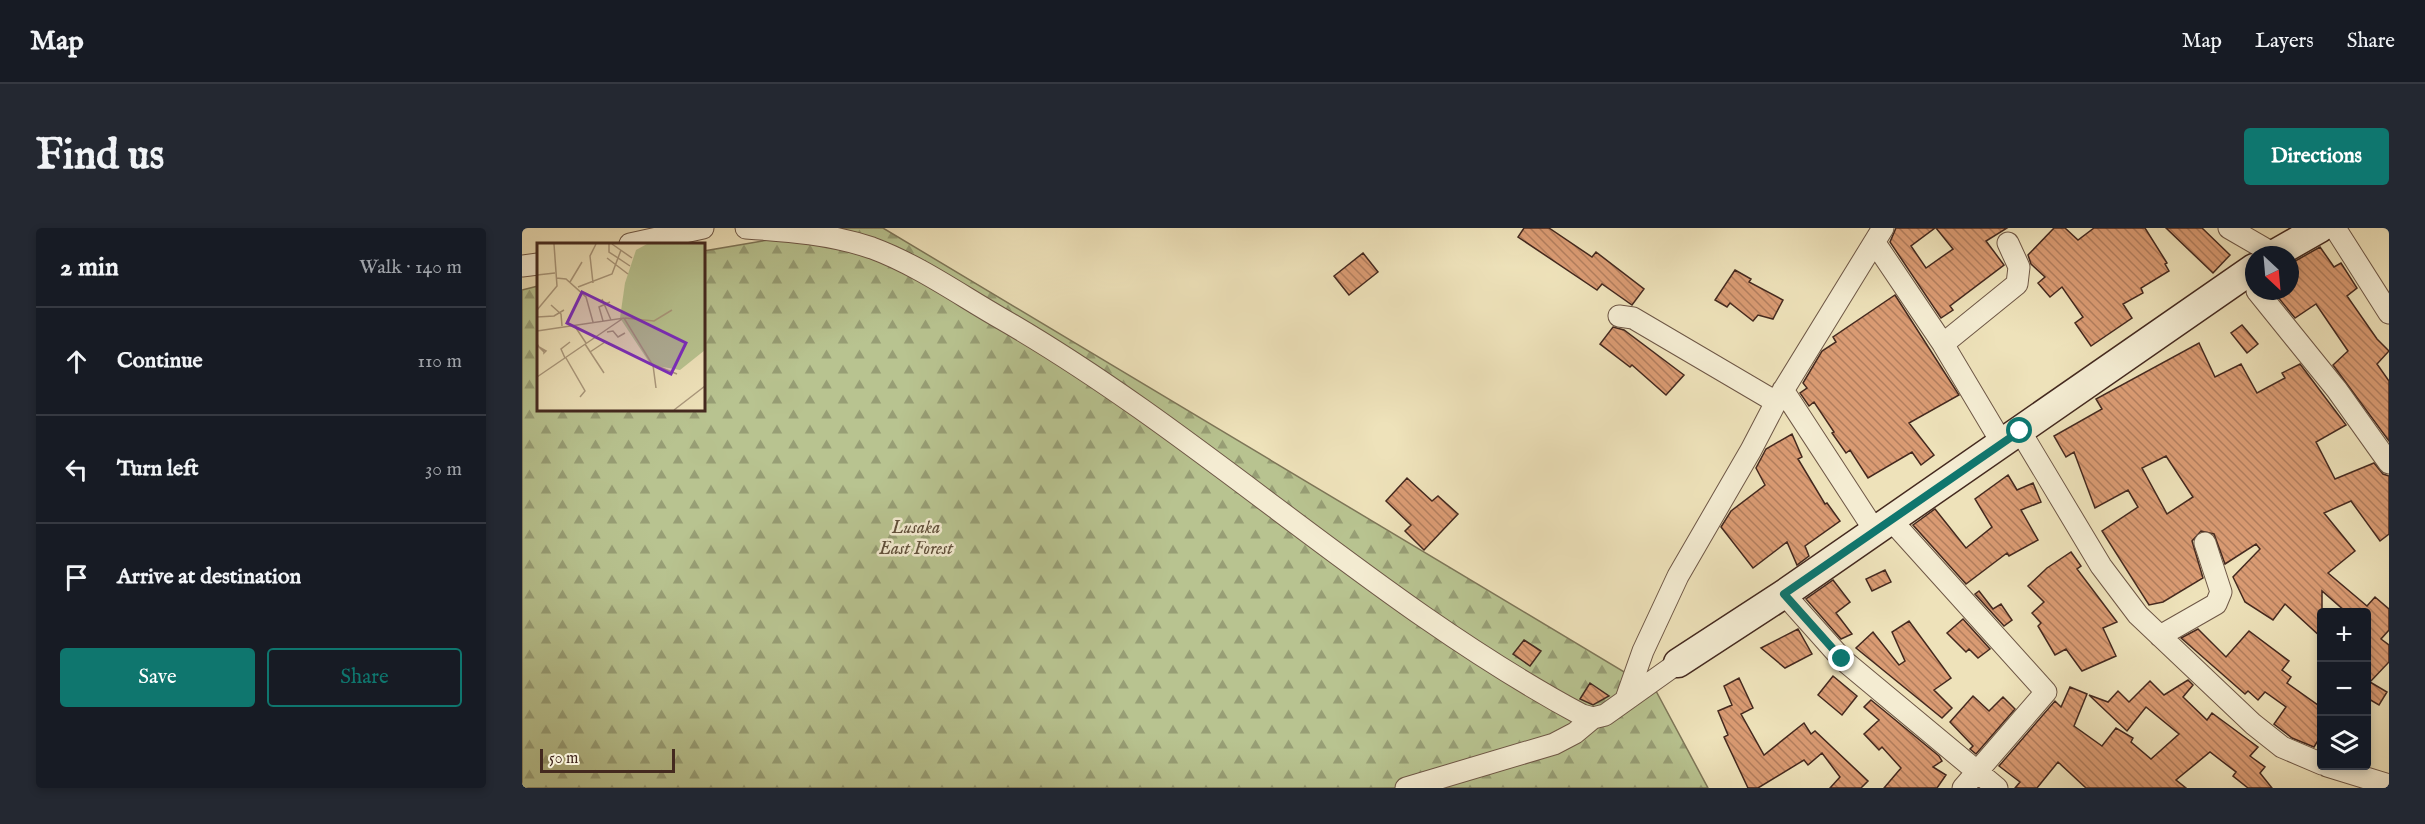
<!DOCTYPE html>
<html lang="en">
<head>
<meta charset="utf-8">
<style>
	:root { --surface:#171b24; --page:#242831; --text:#f1f3f6; --muted:#9ea1a6; --line:#363941; --accent:#0f766e }
	body { margin:0; font-family:"IM FELL English",serif; background:var(--page); color:var(--text) }
	.controls { position:absolute; right:18px; bottom:18px; display:grid; overflow:hidden; border-radius:6px; box-shadow:0 3px 9px #0003 }
	.controls button { width:54px; height:54px; display:grid; place-items:center; padding:0; border:0; border-bottom:2px solid var(--line); background:var(--surface); color:var(--text); font:30px sans-serif }
	.compass { position:absolute; left:1723px; top:18px; width:54px; height:54px; border-radius:50%; background:var(--surface); box-shadow:0 3px 9px #0003; rotate:154deg }
	.scale { position:absolute; left:18px; bottom:15px; width:135px; box-sizing:border-box; padding-left:6px; border:3px solid #44291f; border-top:0; font-size:16px; line-height:21px; white-space:nowrap; color:#44291f; -webkit-text-stroke:4px #f4ecd2; paint-order:stroke }
	.stop { position:absolute; width:18px; height:18px; margin:-14px; border:4px solid #0f766e; border-radius:50%; background:#fff }
	.stop.end { background:#0f766e; border-color:#fff; box-shadow:0 2px 6px #0008 }
	.list { margin:0; padding:0; list-style:none }
	h2 { display:flex; justify-content:space-between; align-items:center; height:78px; margin:0; padding:0 24px; font-size:26px }
	h2 small { font-size:20px; font-weight:400; color:var(--muted) }
	.list li { display:grid; grid-template-columns:39px 1fr auto; gap:18px; align-items:center; box-sizing:border-box; height:108px; padding:0 24px; border-top:2px solid var(--line) }
	.list b { display:block; font-size:22px; white-space:nowrap }
	.list em { font-size:20px; font-style:normal; color:var(--muted) }
	.actions { display:flex; gap:12px; padding:18px 24px }
	.actions a { flex:1; padding:14px 0; border:2px solid var(--accent); border-radius:6px; text-align:center; font-size:21px; color:var(--accent) }
	.actions .main { background:var(--accent); color:#fff }
	.icon { flex:none; width:33px; height:33px; fill:none; stroke:currentColor; stroke-width:2; stroke-linecap:round; stroke-linejoin:round }
	.map { position:relative; flex:none; width:1867px; height:560px; overflow:hidden; border-radius:6px }
	header { display:flex; align-items:center; gap:36px; box-sizing:border-box; height:84px; padding:0 30px; background:var(--surface); border-bottom:2px solid var(--line) }
	header strong { font-size:28px }
	nav { display:flex; gap:33px; margin-inline-start:auto; font-size:21px }
	.intro { display:flex; align-items:center; justify-content:space-between; box-sizing:border-box; height:144px; padding:0 36px }
	h1 { margin:0; font-size:42px }
	.button { padding:15px 27px; border-radius:6px; background:var(--accent); color:#fff; font-size:21px; font-weight:700 }
	main { display:flex; gap:36px; padding:0 36px }
	aside { flex:1; background:var(--surface); border-radius:6px; box-shadow:0 3px 9px #0003 }
	.map>svg:first-child { display:block }
	.forest { fill:url(#forest-firs); stroke:#7e7658; stroke-width:1.5 }
	.building { fill:url(#building-back-hatch); stroke:#44291f; stroke-width:1.5; fill-rule:evenodd }
	.lines { fill:none; stroke-linecap:round; stroke-linejoin:round }
	.street-casing { stroke:#6e5746; stroke-width:23 }
	.secondary-casing { stroke:#44291f; stroke-width:31 }
	.street { stroke:#f4ecd2; stroke-width:21 }
	.secondary { stroke:#f4ecd2; stroke-width:28 }
	.route { stroke:#0f766e; stroke-width:8 }
	.labels { text-anchor:middle; dominant-baseline:central; stroke-width:5; stroke-linejoin:round; paint-order:stroke }
	.park-label { font-size:18px; font-style:italic; fill:#61503b; stroke:#f4ecd2 }
	.inset-road { fill:none; stroke:#aa987c; stroke-width:1.5 }
	.view { fill:#7b2cbf; fill-opacity:0.15; stroke:#7b2cbf; stroke-width:3 }
	.inset-edge { fill:none; stroke:#44291f; stroke-width:3 }
</style>
</head>
<body>
<header>
<strong>Map</strong>
<nav><a>Map</a><a>Layers</a><a>Share</a></nav>
</header>
<div class="intro"><h1>Find us</h1><a class="button">Directions</a></div>
<main>
<aside>
<h2>2 min<small>Walk · 140 m</small></h2>
<ul class="list">
<li><svg class="icon" aria-label="ahead" viewBox="0 0 24 24"><path d="M12 20V5M6 11l6-6 6 6"/></svg><div><b>Continue</b></div><em>110 m</em></li>
<li><svg class="icon" aria-label="left" viewBox="0 0 24 24"><path d="M17 20v-9H6M10 6l-5 5 5 5"/></svg><div><b>Turn left</b></div><em>30 m</em></li>
<li><svg class="icon" aria-label="arrive" viewBox="0 0 24 24"><path d="M6 21V4h12l-3 4 3 4H6"/></svg><div><b>Arrive at destination</b></div></li>
</ul>
<div class="actions"><a class="main">Save</a><a>Share</a></div>
</aside>
<div class="map">
<svg width="1867" height="560" viewBox="0 0 1867 560">
	<defs>
		<pattern id="forest-firs" width="22" height="20" patternUnits="userSpaceOnUse" patternTransform="scale(1.5)"><rect width="22" height="20" fill="#b8c390"/><path d="M5 1l3.5 6h-7zM16 11l3.5 6h-7z" fill="#979e75"/></pattern>
		<pattern id="building-back-hatch" width="6" height="6" patternUnits="userSpaceOnUse" patternTransform="scale(1.5)"><rect width="6" height="6" fill="#da9b73"/><path d="M-1 5l2 2M0 0l6 6M5-1l2 2" fill="none" stroke="#b27e5e"/></pattern>
	</defs>
	<rect width="100%" height="100%" fill="#eee2ba"/>
	<filter id="stains"><feTurbulence type="fractalNoise" baseFrequency=".00333" numOctaves="4"/><feColorMatrix values="0 0 0 0 .2 0 0 0 0 .09 0 0 0 0 .02 0 0 0 .5 -.17"/></filter>
	<radialGradient id="worn" r=".72"><stop offset=".6" stop-color="#630" stop-opacity="0"/><stop offset="1" stop-color="#630" stop-opacity=".3"/></radialGradient>
	<path class="forest" d="M 316,0 L 361,0 L 1134,463 L 1186,560 L 0,560 L 0,62 L 16,58 L 16,182 L 182,182 L 182,23 Z"/>
	<path class="building" d="M 1002,0 L 1027,0 L 1070,29 L 1074,24 L 1122,61 L 1110,77 L 1080,56 L 1075,62 L 996,9 Z
		M 1374,0 L 1413,0 L 1389,18 L 1404,40 L 1431,21 L 1414,0 L 1485,0 L 1464,13 L 1482,37 L 1428,78 L 1431,82 L 1419,90 L 1368,14 Z
		M 1532,0 L 1543,0 L 1556,12 L 1572,0 L 1623,0 L 1645,35 L 1643,36 L 1647,43 L 1619,60 L 1621,65 L 1601,76 L 1610,90 L 1569,118 L 1553,95 L 1561,89 L 1540,59 L 1528,69 L 1516,55 L 1523,49 L 1509,36 L 1506,27 Z
		M 1644,0 L 1680,0 L 1708,27 L 1691,45 Z
		M 1798,19 L 1812,39 L 1819,35 L 1835,60 L 1825,68 L 1855,111 L 1867,123 L 1855,136 L 1867,153 L 1867,213 L 1811,137 L 1826,123 L 1794,76 L 1773,90 L 1751,63 L 1768,63 L 1768,36 Z
		M 841,25 L 856,44 L 827,67 L 812,48 Z
		M 1213,42 L 1229,51 L 1227,54 L 1261,72 L 1251,91 L 1236,87 L 1231,93 L 1208,75 L 1205,79 L 1193,72 Z
		M 1373,67 L 1437,167 L 1387,195 L 1412,227 L 1399,237 L 1390,224 L 1346,250 L 1328,222 L 1324,225 L 1310,205 L 1312,204 L 1292,174 L 1287,178 L 1278,165 L 1285,160 L 1281,155 L 1300,123 L 1314,114 L 1311,109 Z
		M 1720,97 L 1736,116 L 1725,125 L 1709,105 Z
		M 1091,99 L 1102,102 L 1162,147 L 1144,167 L 1110,137 L 1108,139 L 1078,116 Z
		M 1677,115 L 1693,149 L 1719,136 L 1735,165 L 1763,150 L 1760,145 L 1778,136 L 1824,197 L 1794,214 L 1813,251 L 1852,235 L 1861,246 L 1867,248 L 1867,306 L 1858,313 L 1829,273 L 1802,285 L 1833,323 L 1806,345 L 1845,378 L 1853,369 L 1867,381 L 1867,402 L 1859,411 L 1867,417 L 1867,434 L 1848,454 L 1865,464 L 1857,477 L 1845,470 L 1845,384 L 1824,384 L 1800,363 L 1800,410 L 1763,376 L 1751,392 L 1723,374 L 1711,349 L 1738,321 L 1734,316 L 1703,336 L 1692,306 L 1679,303 L 1670,313 L 1681,350 L 1641,374 L 1627,377 L 1580,303 L 1616,279 L 1606,262 L 1573,280 L 1552,224 L 1544,229 L 1532,208 L 1580,181 L 1574,171 ZM 1644,228 L 1671,269 L 1645,286 L 1620,240 Z
		M 1270,206 L 1280,229 L 1276,231 L 1303,276 L 1305,275 L 1318,293 L 1283,318 L 1287,328 L 1275,337 L 1265,314 L 1231,340 L 1199,299 L 1209,283 L 1243,257 L 1234,240 L 1244,221 Z
		M 1486,247 L 1495,262 L 1511,255 L 1519,274 L 1499,282 L 1516,312 L 1487,328 L 1485,325 L 1444,356 L 1391,297 L 1413,281 L 1444,320 L 1470,299 L 1453,271 Z
		M 885,250 L 910,273 L 916,268 L 936,286 L 902,322 L 883,303 L 889,297 L 864,273 Z
		M 1549,324 L 1559,338 L 1555,341 L 1595,394 L 1581,400 L 1594,428 L 1560,443 L 1544,421 L 1533,427 L 1516,398 L 1519,395 L 1510,385 L 1522,374 L 1506,358 L 1525,340 Z
		M 1363,342 L 1369,354 L 1350,363 L 1344,351 Z
		M 1311,352 L 1328,374 L 1314,385 L 1330,406 L 1319,411 L 1284,371 Z
		M 1457,363 L 1471,381 L 1479,376 L 1490,392 L 1482,398 L 1453,366 Z
		M 1441,391 L 1468,421 L 1456,430 L 1447,421 L 1444,424 L 1425,405 Z
		M 1387,393 L 1429,450 L 1412,462 L 1430,480 L 1420,490 L 1334,420 L 1351,404 L 1377,437 L 1383,433 L 1370,404 Z
		M 1276,401 L 1290,426 L 1263,440 L 1239,420 Z
		M 1676,401 L 1704,429 L 1727,403 L 1767,433 L 1760,442 L 1769,449 L 1765,455 L 1800,480 L 1800,506 L 1792,519 L 1770,510 L 1752,496 L 1764,479 L 1743,464 L 1736,472 L 1726,463 L 1723,466 L 1659,410 Z
		M 1002,412 L 1019,423 L 1008,438 L 991,426 Z
		M 1311,448 L 1335,468 L 1320,487 L 1296,467 Z
		M 1217,450 L 1231,480 L 1219,486 L 1242,527 L 1282,495 L 1289,506 L 1293,503 L 1346,553 L 1339,560 L 1308,560 L 1318,549 L 1300,525 L 1286,537 L 1282,532 L 1236,560 L 1226,560 L 1202,509 L 1206,507 L 1196,483 L 1210,477 L 1202,458 Z
		M 1666,452 L 1671,457 L 1661,469 L 1685,492 L 1690,485 L 1736,519 L 1728,528 L 1743,539 L 1738,545 L 1750,560 L 1726,560 L 1711,548 L 1714,544 L 1688,524 L 1654,552 L 1664,560 L 1564,560 L 1536,534 L 1515,560 L 1493,560 L 1498,554 L 1477,538 L 1533,473 L 1539,479 L 1548,459 L 1565,466 L 1552,498 L 1580,518 L 1594,500 L 1611,510 L 1609,514 L 1629,531 L 1657,506 L 1624,479 L 1605,503 L 1567,467 L 1586,474 L 1596,463 L 1607,474 L 1628,453 L 1642,467 Z
		M 1068,455 L 1087,468 L 1071,477 L 1058,471 Z
		M 1451,468 L 1467,483 L 1481,469 L 1493,481 L 1454,526 L 1448,521 L 1451,518 L 1428,494 Z
		M 1349,472 L 1417,528 L 1420,533 L 1411,539 L 1424,547 L 1415,560 L 1362,560 L 1379,540 L 1360,519 L 1357,522 L 1342,506 L 1357,492 L 1342,479 Z"/>
	<g class="lines">
		<g class="street-casing">
			<path id="street" d="M 224,0 C 267,3 309,6 350,20 C 396,37 438,67 480,91 C 683,208 853,376 1060,487 L 1071,490 L 1083,487 L 1156,435
				M 1707,0 L 1752,26
				M 1813,0 L 1867,85
				M 1353,15 L 1421,116 L 1480,215
				M 108,16 L 181,0
				M 0,38 L 16,36
				M 1735,63 L 1815,162 L 1867,235
				M 1097,88 L 1111,90 L 1254,174
				M 1421,116 L 1495,56 L 1497,39 L 1486,15
				M 1261,162 L 1353,303
				M 1498,203 L 1579,338 L 1616,387 L 1731,496 L 1760,519 L 1800,536
				M 1369,292 L 1524,464 L 1441,560
				M 1262,366 L 1320,431 L 1475,560
				M 1638,408 L 1694,376 L 1699,364 L 1683,315
				M 1104,471 L 1121,423 L 1156,348 L 1229,222 L 1254,174 L 1361,0
				M 1805,538 L 1867,557
				M 884,560 L 1032,516 L 1053,505 L 1071,490"/>
		</g>
		<g class="secondary-casing">
			<path id="secondary" d="M 1751,27 L 1798,0
				M 1156,435 L 1262,366 L 1732,40"/>
		</g>
		<use href="#street" class="street"/>
		<use href="#secondary" class="secondary"/>
	</g>
	<g class="lines">
		<path class="route" d="M 1320,431 L 1262,366 L 1498,203"/>
	</g>
	<g class="labels">
		<g class="park-label">
			<text x="394" y="300">Lusaka<tspan x="394" dy="21">East Forest</tspan></text>
		</g>
	</g>
	<g transform="translate(15 15)">
		<rect width="168" height="168" fill="#eee2ba"/>
		<path d="M 110,1 L 168,1 L 168,107 L 143,127 L 114,122 L 83,75 L 88,40 L 99,7 Z" fill="#b8c390"/>
		<path class="inset-road" d="M 72,1 L 72,9 L 93,23M 75,1 L 95,15M 70,15 L 91,31M 0,32 L 18,30M 19,35 L 29,36 L 49,54 L 56,79M 33,39 L 45,19M 56,40 L 53,13 L 59,1M 41,44 L 75,31 L 84,7M 65,56 L 74,77M 14,62 L 24,71 L 25,83M 0,67 L 20,43 L 17,1M 0,74 L 17,73 L 27,67M 88,75 L 117,78 L 135,67M 66,78 L 62,64 L 73,59M 37,82 L 49,100M 0,88 L 87,75 L 115,121 L 140,131M 70,89 L 76,88 L 81,94 L 88,90M 0,101 L 2,104 L 7,109 L 7,110 L 9,108 L 2,104M 48,101 L 67,130M 53,109 L 68,99M 28,115 L 24,106 L 33,99M 29,115 L 48,148 L 43,154M 116,122 L 119,145M 0,134 L 85,76M 137,167 L 168,143"/>
		<path class="view" d="M 45,49 L 149,100 L 134,131 L 30,80 Z"/>
		<rect width="168" height="168" class="inset-edge"/>
	</g>
	<rect width="100%" height="100%" filter="url(#stains)"/>
	<rect width="100%" height="100%" fill="url(#worn)"/>
</svg>
<div class="controls">
<button>+</button>
<button>−</button>
<button><svg class="icon" aria-label="layers" viewBox="0 0 24 24"><path d="M12 4l9 5-9 5-9-5zM3 14l9 5 9-5"/></svg></button>
</div>
<svg class="compass" viewBox="-18 -18 36 36"><path d="M0-13l5 13h-10z" fill="#e53935"/><path d="M0 13l5-13h-10z" fill="#9ea1a6"/></svg>
<div class="scale">50 m</div>
<div class="stop" style="left:1498px;top:203px"></div>
<div class="stop end" style="left:1320px;top:431px"></div>
</div>
</main>
</body>
</html>
